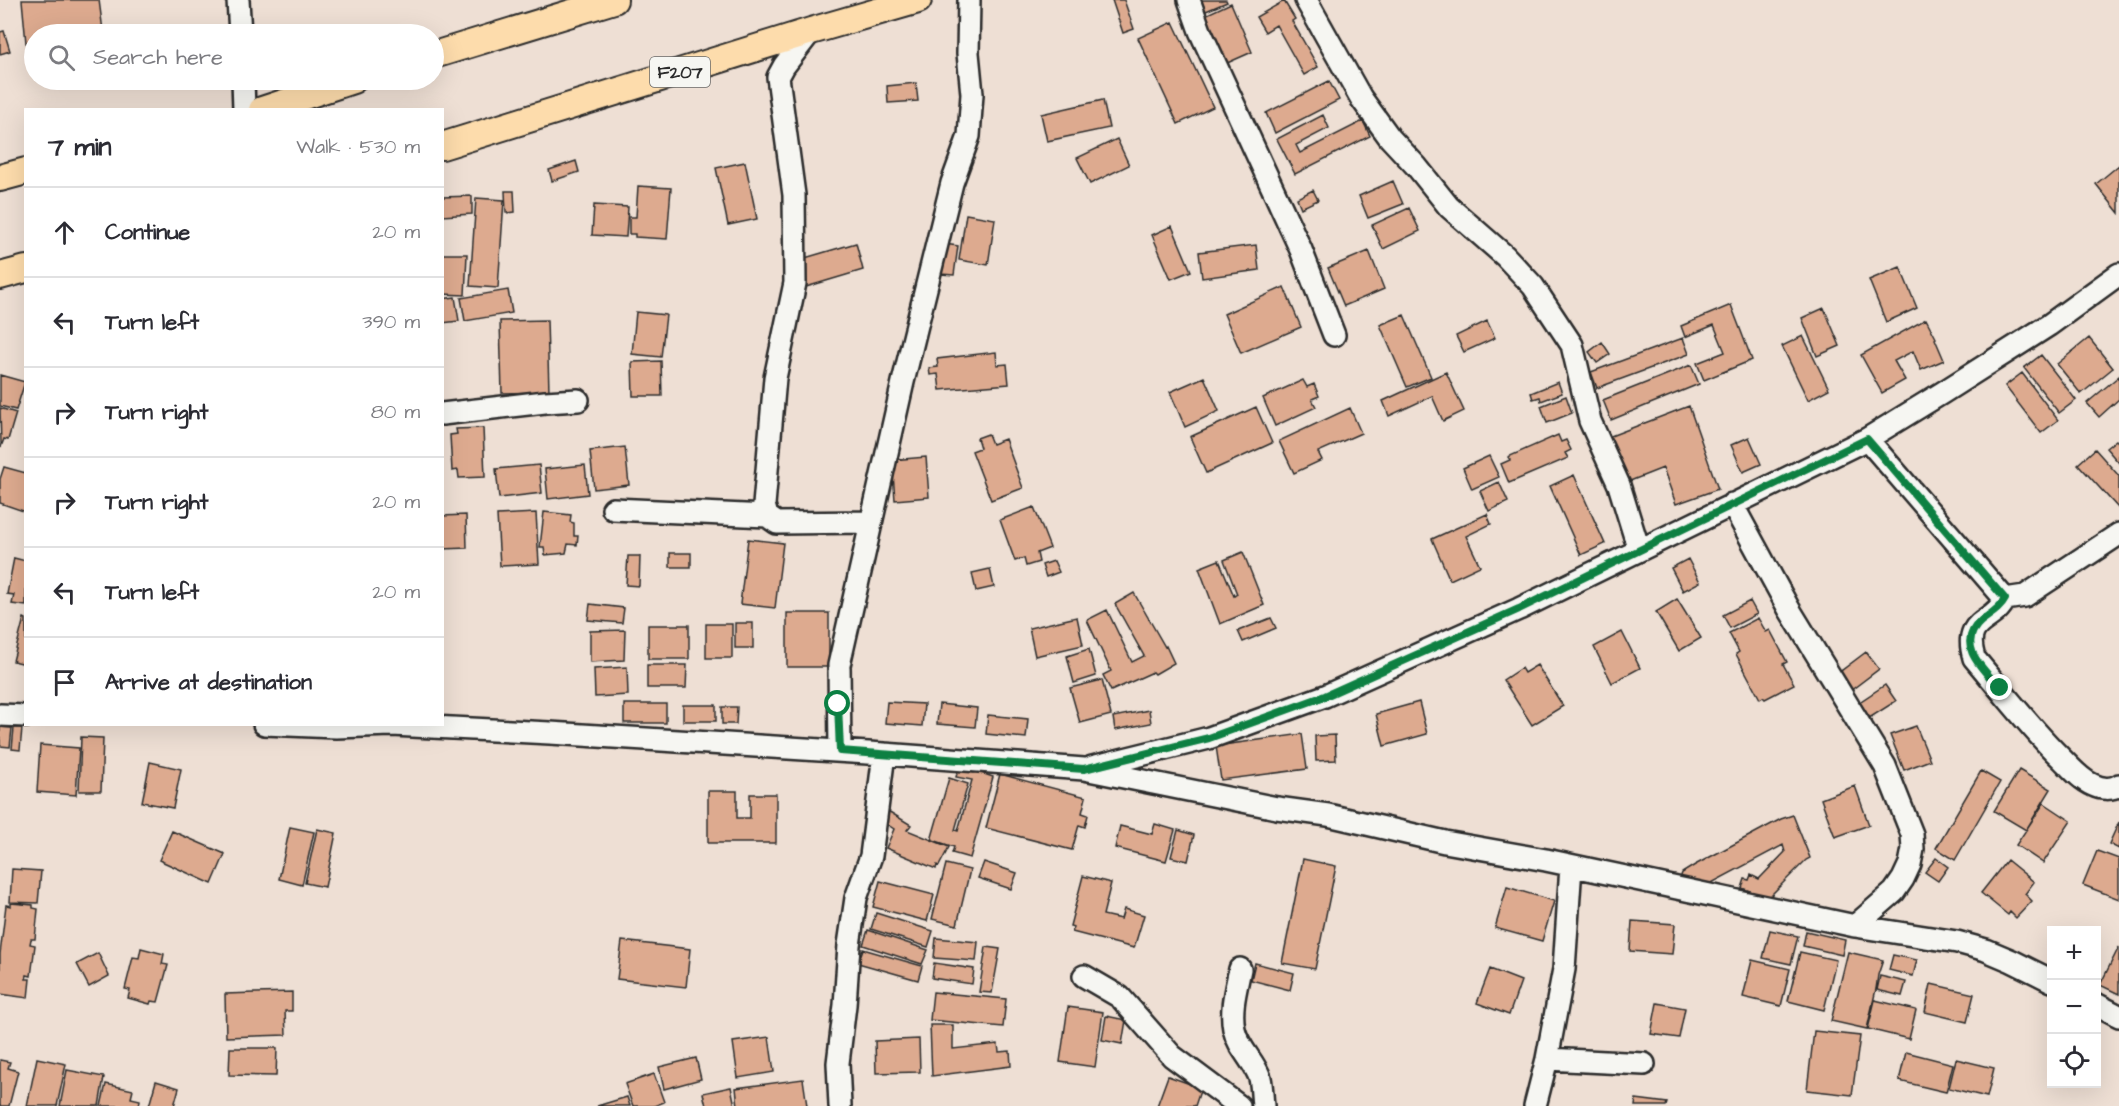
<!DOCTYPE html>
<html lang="en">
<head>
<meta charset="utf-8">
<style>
	:root { --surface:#fff; --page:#f2f2f3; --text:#2b2b33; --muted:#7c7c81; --line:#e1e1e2 }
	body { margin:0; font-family:"Architects Daughter",sans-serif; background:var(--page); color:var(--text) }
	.controls { position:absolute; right:18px; bottom:18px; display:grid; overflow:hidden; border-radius:0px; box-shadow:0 6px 24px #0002 }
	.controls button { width:54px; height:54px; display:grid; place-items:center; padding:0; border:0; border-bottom:2px solid var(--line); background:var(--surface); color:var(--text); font:30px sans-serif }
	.stop { position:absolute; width:18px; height:18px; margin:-14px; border:4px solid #0b8043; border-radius:50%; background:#fff }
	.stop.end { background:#0b8043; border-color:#fff; box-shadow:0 2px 6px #0008 }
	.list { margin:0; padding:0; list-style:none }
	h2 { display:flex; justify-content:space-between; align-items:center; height:78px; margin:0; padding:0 24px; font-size:26px }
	h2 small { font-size:20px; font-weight:400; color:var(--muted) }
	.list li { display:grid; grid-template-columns:39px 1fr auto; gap:18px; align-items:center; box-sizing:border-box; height:90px; padding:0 24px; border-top:2px solid var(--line) }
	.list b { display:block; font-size:22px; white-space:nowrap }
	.list em { font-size:20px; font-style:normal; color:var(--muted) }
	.icon { flex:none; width:33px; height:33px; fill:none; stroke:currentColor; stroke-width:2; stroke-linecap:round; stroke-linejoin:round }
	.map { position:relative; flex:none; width:2119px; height:1106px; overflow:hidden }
	.search { position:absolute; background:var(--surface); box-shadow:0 6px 24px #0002; left:24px; top:24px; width:420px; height:66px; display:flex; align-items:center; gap:15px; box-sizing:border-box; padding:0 21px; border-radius:33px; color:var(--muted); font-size:22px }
	.panel { position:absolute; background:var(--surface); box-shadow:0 6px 24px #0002; left:24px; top:108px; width:420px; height:618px; border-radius:0px }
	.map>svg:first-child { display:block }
	.building { fill:#ddaa8f; stroke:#2b2b2b; stroke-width:1.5 }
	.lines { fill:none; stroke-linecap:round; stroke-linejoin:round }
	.minor-casing { stroke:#2b2b2b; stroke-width:26 }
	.major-casing { stroke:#2b2b2b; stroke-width:30 }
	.minor { stroke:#f6f6f2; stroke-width:21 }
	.major { stroke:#fddcac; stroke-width:26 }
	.route { stroke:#0b8043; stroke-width:8 }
	.labels { text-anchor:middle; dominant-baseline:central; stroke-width:4.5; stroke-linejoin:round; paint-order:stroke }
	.shield { fill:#f6f6f2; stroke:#686867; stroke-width:1.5 }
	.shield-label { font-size:18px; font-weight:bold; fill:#2b2b2b }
</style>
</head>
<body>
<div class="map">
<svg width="2119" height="1106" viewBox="0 0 2119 1106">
	<rect width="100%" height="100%" fill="#eedfd4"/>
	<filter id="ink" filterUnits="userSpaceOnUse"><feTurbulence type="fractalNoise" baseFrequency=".0167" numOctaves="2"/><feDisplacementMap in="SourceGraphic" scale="12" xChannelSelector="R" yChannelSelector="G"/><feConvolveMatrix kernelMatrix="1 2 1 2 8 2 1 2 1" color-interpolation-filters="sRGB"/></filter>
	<g filter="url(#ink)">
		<path class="building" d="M 22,0 L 99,0 L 103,31 L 87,34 L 34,34 L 34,42 L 26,43 Z
			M 1112,0 L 1124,0 L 1134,29 L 1123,33 Z
			M 1201,0 L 1226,0 L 1227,2 L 1206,11 Z
			M 1284,1 L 1295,19 L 1292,21 L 1318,67 L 1304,75 L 1276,25 L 1265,32 L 1256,17 Z
			M 1231,3 L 1252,52 L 1225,64 L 1203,16 Z
			M 1173,22 L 1213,107 L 1178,124 L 1138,38 Z
			M 4,31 L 10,51 L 0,54 L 0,32 Z
			M 1329,81 L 1339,100 L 1275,133 L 1266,113 Z
			M 916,83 L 918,101 L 888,103 L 887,86 Z
			M 1103,100 L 1109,128 L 1047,141 L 1041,114 Z
			M 1323,115 L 1329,128 L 1296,145 L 1300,153 L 1363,121 L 1370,136 L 1295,174 L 1277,139 Z
			M 1117,139 L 1129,165 L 1090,184 L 1077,158 Z
			M 576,161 L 579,172 L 552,181 L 549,170 Z
			M 745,162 L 757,219 L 728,225 L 716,168 Z
			M 2119,165 L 2119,213 L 2096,184 Z
			M 1393,181 L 1403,204 L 1368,218 L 1359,196 Z
			M 638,186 L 671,188 L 667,239 L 635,237 L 635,234 L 629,234 L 629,217 L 636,217 Z
			M 1313,190 L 1318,200 L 1301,208 L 1297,198 Z
			M 505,191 L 514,191 L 515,212 L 506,213 Z
			M 472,196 L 472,214 L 442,216 L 442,197 Z
			M 476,198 L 504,200 L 498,288 L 470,286 Z
			M 594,205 L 628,207 L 626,237 L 592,235 Z
			M 1409,208 L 1420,231 L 1383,249 L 1372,225 Z
			M 966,214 L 995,219 L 988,265 L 959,260 Z
			M 1172,226 L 1191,271 L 1171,279 L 1152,235 Z
			M 856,243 L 863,270 L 806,287 L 798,260 Z
			M 944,244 L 958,246 L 954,275 L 940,274 Z
			M 1256,245 L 1259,270 L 1202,278 L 1199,252 Z
			M 1369,251 L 1384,289 L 1344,306 L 1328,268 Z
			M 442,254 L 467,254 L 465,295 L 442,294 Z
			M 1900,267 L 1917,308 L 1886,322 L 1869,280 Z
			M 1284,287 L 1301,327 L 1241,353 L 1224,314 Z
			M 508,290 L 512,313 L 465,321 L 461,298 Z
			M 455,297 L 459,321 L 442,323 L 442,299 Z
			M 1731,305 L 1752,360 L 1704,380 L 1697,363 L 1725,352 L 1714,325 L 1685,337 L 1681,326 Z
			M 1824,308 L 1840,346 L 1817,356 L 1802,318 Z
			M 636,312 L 666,315 L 661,357 L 632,354 Z
			M 1404,315 L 1431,377 L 1407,387 L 1380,325 Z
			M 1926,319 L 1936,338 L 1935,339 L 1944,360 L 1921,370 L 1913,351 L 1894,361 L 1905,380 L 1882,393 L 1861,355 Z
			M 547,320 L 549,392 L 502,393 L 500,321 Z
			M 1487,321 L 1495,338 L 1464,352 L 1456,336 Z
			M 1803,336 L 1829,389 L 1808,400 L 1782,346 Z
			M 1683,338 L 1689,354 L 1597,388 L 1591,372 Z
			M 2089,338 L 2113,368 L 2081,394 L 2057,364 Z
			M 1602,342 L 1610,354 L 1597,363 L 1589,352 Z
			M 996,352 L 997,365 L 1007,364 L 1009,384 L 940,390 L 938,374 L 930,375 L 929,368 L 938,367 L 937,359 Z
			M 2041,355 L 2076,400 L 2059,413 L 2024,368 Z
			M 661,361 L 662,396 L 633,396 L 632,362 Z
			M 1691,365 L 1699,384 L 1611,420 L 1603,400 Z
			M 1446,372 L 1464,411 L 1443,421 L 1432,396 L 1389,416 L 1383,401 Z
			M 2022,373 L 2058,420 L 2041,433 L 2005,386 Z
			M 0,375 L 25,382 L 16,410 L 0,406 Z
			M 2119,376 L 2119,399 L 2099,417 L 2087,403 Z
			M 1204,377 L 1219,411 L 1185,427 L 1170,392 Z
			M 1303,380 L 1307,387 L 1314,384 L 1319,396 L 1312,399 L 1316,407 L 1275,426 L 1263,398 Z
			M 1558,382 L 1562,393 L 1541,401 L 1540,397 L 1533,399 L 1531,393 Z
			M 1566,396 L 1572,413 L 1547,423 L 1541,406 Z
			M 1689,406 L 1718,489 L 1676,504 L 1663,468 L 1620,485 L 1603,439 Z
			M 1256,407 L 1272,443 L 1206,473 L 1190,437 Z
			M 0,408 L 16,413 L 8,440 L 4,439 L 1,447 Z
			M 1350,408 L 1361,433 L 1318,452 L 1322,460 L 1294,473 L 1279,441 Z
			M 483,428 L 485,477 L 459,478 L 458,470 L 452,471 L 450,435 L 457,434 L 456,429 Z
			M 988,434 L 992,444 L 1005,439 L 1023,488 L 991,500 L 972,451 L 980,448 L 977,438 Z
			M 1558,435 L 1561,442 L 1566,440 L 1571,450 L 1565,453 L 1568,458 L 1509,483 L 1501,464 L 1510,460 L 1508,457 Z
			M 1749,437 L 1761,464 L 1743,472 L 1731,445 Z
			M 2116,440 L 2119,443 L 2119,463 L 2106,448 Z
			M 625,447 L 629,485 L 594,489 L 590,451 Z
			M 2095,449 L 2119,476 L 2119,509 L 2078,464 Z
			M 1489,456 L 1499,477 L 1472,489 L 1463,468 Z
			M 926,457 L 929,497 L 895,500 L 892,460 Z
			M 539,465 L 542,493 L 499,498 L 496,469 Z
			M 585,465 L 588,494 L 548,499 L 545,469 Z
			M 4,467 L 26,473 L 26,512 L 0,503 L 0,479 Z
			M 1574,475 L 1605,544 L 1581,555 L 1550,486 Z
			M 1499,482 L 1508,502 L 1489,511 L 1480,491 Z
			M 1034,507 L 1050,548 L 1037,553 L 1039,562 L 1026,566 L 1024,558 L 1015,561 L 1000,520 Z
			M 544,512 L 571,515 L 570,522 L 574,523 L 574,536 L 578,536 L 577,545 L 568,544 L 566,553 L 545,555 L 544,547 L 540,547 Z
			M 536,513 L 539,564 L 500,566 L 497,515 Z
			M 1487,514 L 1491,524 L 1466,536 L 1480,566 L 1450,580 L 1432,539 Z
			M 466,515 L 467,548 L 442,549 L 442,516 Z
			M 748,539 L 783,543 L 775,608 L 740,604 Z
			M 1243,552 L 1264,605 L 1220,624 L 1199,568 L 1219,560 L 1234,596 L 1237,594 L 1224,560 Z
			M 670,553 L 691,553 L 691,567 L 670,567 Z
			M 628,556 L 640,556 L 639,586 L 626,585 Z
			M 14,558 L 26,561 L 26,606 L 12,604 L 14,595 L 7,594 Z
			M 1688,559 L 1700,582 L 1683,591 L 1671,568 Z
			M 1054,561 L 1059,572 L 1046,577 L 1042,565 Z
			M 990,569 L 994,587 L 976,591 L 972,573 Z
			M 1134,593 L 1165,647 L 1166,646 L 1174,663 L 1155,674 L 1153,672 L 1111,691 L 1103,675 L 1111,671 L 1087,620 L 1107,610 L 1132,662 L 1144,656 L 1115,604 Z
			M 1677,599 L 1701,638 L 1679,651 L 1656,612 Z
			M 1750,601 L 1757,614 L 1730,628 L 1723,615 Z
			M 590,604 L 624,608 L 622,623 L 588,620 Z
			M 787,613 L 829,613 L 829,667 L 787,667 Z
			M 1077,617 L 1083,645 L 1035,656 L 1029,628 Z
			M 24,618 L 26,619 L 26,664 L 13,661 Z
			M 1271,618 L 1276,628 L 1243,642 L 1238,631 Z
			M 1758,618 L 1766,632 L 1770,630 L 1787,662 L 1783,664 L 1794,684 L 1765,699 L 1763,697 L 1760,699 L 1736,654 L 1739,652 L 1729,633 Z
			M 735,623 L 753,623 L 753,648 L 735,648 Z
			M 706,624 L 732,624 L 732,658 L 706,658 Z
			M 648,625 L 689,625 L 689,659 L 648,659 Z
			M 625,630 L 624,660 L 590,662 L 590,631 Z
			M 1622,632 L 1640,668 L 1612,683 L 1594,647 Z
			M 1089,649 L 1096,676 L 1074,683 L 1067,656 Z
			M 1866,652 L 1879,669 L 1850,691 L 1837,674 Z
			M 647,665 L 687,665 L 686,688 L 647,688 Z
			M 1537,665 L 1563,706 L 1532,725 L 1503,680 L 1521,668 L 1524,673 Z
			M 627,667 L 628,695 L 595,697 L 594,669 Z
			M 1102,680 L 1111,715 L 1080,723 L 1070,688 Z
			M 1885,685 L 1896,701 L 1863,722 L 1852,707 Z
			M 887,702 L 924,704 L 922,726 L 885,723 Z
			M 1419,702 L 1427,734 L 1384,746 L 1376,714 Z
			M 624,704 L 666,704 L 666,723 L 624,723 Z
			M 939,704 L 977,708 L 975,727 L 937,724 Z
			M 683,705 L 716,705 L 716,721 L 683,721 Z
			M 722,707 L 737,707 L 736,724 L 722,724 Z
			M 1149,710 L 1151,723 L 1115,730 L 1113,717 Z
			M 988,715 L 1028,719 L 1026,738 L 986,734 Z
			M 1916,726 L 1930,760 L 1904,770 L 1890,735 Z
			M 0,727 L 12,728 L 10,747 L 0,746 Z
			M 14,728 L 22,728 L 20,750 L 12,749 Z
			M 1302,734 L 1307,769 L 1221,780 L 1216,746 Z
			M 1335,735 L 1336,760 L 1316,761 L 1315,736 Z
			M 81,737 L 103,738 L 101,791 L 79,791 Z
			M 40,745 L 79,748 L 76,795 L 37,792 Z
			M 150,762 L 181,769 L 173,808 L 142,802 Z
			M 958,770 L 974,773 L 975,771 L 993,777 L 970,858 L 952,853 L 954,847 L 933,840 L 932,837 L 949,778 L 968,784 L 955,830 L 958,831 L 972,780 L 956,777 Z
			M 2019,770 L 2051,789 L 2026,830 L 1994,811 Z
			M 1981,771 L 2000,782 L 1955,860 L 1936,848 Z
			M 1000,774 L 1086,797 L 1082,813 L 1088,815 L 1085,827 L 1079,825 L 1072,850 L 986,828 Z
			M 1855,786 L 1869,825 L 1835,837 L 1821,799 Z
			M 708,791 L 737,791 L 737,818 L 750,818 L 750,794 L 776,794 L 776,843 L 708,843 Z
			M 2044,803 L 2071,821 L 2043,863 L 2016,845 Z
			M 888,811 L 911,825 L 907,830 L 949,847 L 939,866 L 937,865 L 936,869 L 886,848 L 894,829 L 882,821 Z
			M 1793,815 L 1810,858 L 1806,860 L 1768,898 L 1742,888 L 1745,879 L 1749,880 L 1751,875 L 1759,879 L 1785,852 L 1783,845 L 1706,886 L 1680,879 L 1682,873 L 1695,865 L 1781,819 Z
			M 2119,822 L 2119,849 L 2109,844 Z
			M 1155,824 L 1175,830 L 1166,861 L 1115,848 L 1120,826 L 1152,834 Z
			M 290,827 L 314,832 L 302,885 L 279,879 Z
			M 317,829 L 336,833 L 325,887 L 305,883 Z
			M 1178,830 L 1194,835 L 1188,861 L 1171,857 Z
			M 172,831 L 225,854 L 212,884 L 159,860 Z
			M 2097,851 L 2119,859 L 2119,899 L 2083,885 Z
			M 1936,858 L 1948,867 L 1938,881 L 1925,872 Z
			M 1303,859 L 1336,866 L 1315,969 L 1282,963 Z
			M 2007,860 L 2034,882 L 2025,894 L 2032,901 L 2016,918 L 2010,912 L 2008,915 L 1981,893 Z
			M 984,862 L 1017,873 L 1011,889 L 978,878 Z
			M 946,864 L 970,870 L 957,925 L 932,919 Z
			M 12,869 L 41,871 L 38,903 L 10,902 Z
			M 1083,876 L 1111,883 L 1103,915 L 1121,919 L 1124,909 L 1144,915 L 1134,948 L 1072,932 L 1074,927 L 1070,926 Z
			M 880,881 L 934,895 L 927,921 L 873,907 Z
			M 1507,887 L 1554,901 L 1542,941 L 1495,928 Z
			M 11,903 L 33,905 L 33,908 L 38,909 L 35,939 L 31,939 L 30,944 L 35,945 L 31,976 L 27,975 L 26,979 L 30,979 L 28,998 L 0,994 L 0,954 L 6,905 L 11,906 Z
			M 876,913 L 933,931 L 928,947 L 871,929 Z
			M 1632,921 L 1675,924 L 1672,954 L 1630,951 Z
			M 868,930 L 928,950 L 922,964 L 863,945 Z
			M 1770,930 L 1798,936 L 1791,964 L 1763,958 Z
			M 1806,931 L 1845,940 L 1842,955 L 1803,946 Z
			M 936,938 L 978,942 L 976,961 L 934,958 Z
			M 622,941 L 690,949 L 686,987 L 617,979 Z
			M 986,947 L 1000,949 L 992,993 L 979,992 Z
			M 2119,947 L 2119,994 L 2100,985 Z
			M 141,948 L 164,954 L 162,964 L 168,965 L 158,1002 L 151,1001 L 150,1004 L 128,998 L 130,990 L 125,989 L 133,957 L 139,958 Z
			M 863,949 L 922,966 L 918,980 L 858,963 Z
			M 1800,952 L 1836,960 L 1824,1010 L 1788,1001 Z
			M 1848,952 L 1883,960 L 1878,975 L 1876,989 L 1867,1029 L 1831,1021 Z
			M 98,953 L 109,976 L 89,987 L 77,964 Z
			M 1893,955 L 1917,960 L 1913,976 L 1889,970 Z
			M 1752,960 L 1790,969 L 1781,1006 L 1743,997 Z
			M 934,963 L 974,969 L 972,984 L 932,978 Z
			M 1255,963 L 1294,973 L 1290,990 L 1251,980 Z
			M 1490,969 L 1521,981 L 1509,1015 L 1477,1003 Z
			M 1880,976 L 1906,982 L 1902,996 L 1877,990 Z
			M 1931,984 L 1974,994 L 1967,1022 L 1925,1012 Z
			M 292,992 L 292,1011 L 285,1011 L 286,1035 L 226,1037 L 225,994 Z
			M 933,992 L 1006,999 L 1003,1027 L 930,1020 Z
			M 1875,1000 L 1916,1010 L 1909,1039 L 1868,1029 Z
			M 1657,1003 L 1685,1008 L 1679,1038 L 1651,1034 Z
			M 1068,1007 L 1103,1012 L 1095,1067 L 1060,1062 Z
			M 1106,1016 L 1126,1020 L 1122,1044 L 1102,1040 Z
			M 930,1025 L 953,1025 L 953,1049 L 998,1044 L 999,1052 L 1010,1051 L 1011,1066 L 932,1076 Z
			M 1814,1031 L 1860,1036 L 1852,1095 L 1807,1090 Z
			M 769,1037 L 774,1072 L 738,1078 L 733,1042 Z
			M 919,1039 L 920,1072 L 876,1073 L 875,1041 Z
			M 230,1048 L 277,1048 L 276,1076 L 229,1075 Z
			M 1906,1052 L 1953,1064 L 1946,1092 L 1899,1081 Z
			M 37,1058 L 66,1064 L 57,1106 L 27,1106 Z
			M 696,1058 L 701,1079 L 664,1089 L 659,1067 Z
			M 1956,1059 L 1994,1068 L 1987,1097 L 1949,1088 Z
			M 0,1060 L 10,1062 L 8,1068 L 18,1071 L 9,1106 L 0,1106 Z
			M 67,1070 L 104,1077 L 99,1106 L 60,1106 Z
			M 654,1074 L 664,1102 L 654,1106 L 633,1106 L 625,1084 Z
			M 1168,1076 L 1201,1088 L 1195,1106 L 1157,1106 Z
			M 803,1079 L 807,1106 L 738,1106 L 736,1088 Z
			M 156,1081 L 179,1088 L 174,1106 L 149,1106 Z
			M 106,1084 L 133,1090 L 131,1098 L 140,1100 L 139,1106 L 101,1106 Z
			M 731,1087 L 735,1106 L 706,1106 L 703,1093 Z
			M 627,1097 L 630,1106 L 597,1106 Z
			M 1636,1099 L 1667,1103 L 1666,1106 L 1635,1106 Z"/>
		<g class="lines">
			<g class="minor-casing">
				<path id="minor" d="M 238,0 L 240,34
					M 1189,0 L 1200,31 L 1301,250 L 1334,335
					M 1306,0 L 1361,98 L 1390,138 L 1417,167 L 1449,207 L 1505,256 L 1533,286 L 1572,345 L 1590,421 L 1619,485 L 1639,550
					M 243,80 L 244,110
					M 442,414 L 545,402 L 578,400
					M 1867,439 L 2005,599 C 1993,625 1962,617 1974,658 C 2003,692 2030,728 2062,759 C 2071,768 2081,780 2093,785 C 2101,789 2112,790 2119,785
					M 1732,504 L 1789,609 L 1885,766 L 1912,834 L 1913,849 L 1910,864 L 1903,879 L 1894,892 L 1855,926
					M 613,509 L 767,516 L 777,523 L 870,522
					M 767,516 L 764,505 L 775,378 L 795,283 L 794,195 L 778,77 L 784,66 L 811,31
					M 2005,599 L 2025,596 L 2119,534
					M 0,715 L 26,716
					M 264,724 L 336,727 L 392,725 L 550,733 L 884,754 L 1084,769 L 1277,808 L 1328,815 L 1445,842 L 1546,860 L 1855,926 L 1957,942 L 1986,950 L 2012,961 L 2052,981
					M 840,751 L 839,665 L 903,382 L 952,183 L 969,136 L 972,94 L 968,53 L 969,0
					M 1092,767 L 1209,738 L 1325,696 L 1519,609 L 1867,439 L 1942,393 L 2049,325 L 2119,274
					M 1240,969 C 1236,989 1230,1009 1234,1029 C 1238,1048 1255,1062 1260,1078 C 1262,1087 1262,1097 1263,1106
					M 1084,976 L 1120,997 L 1172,1056 L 1239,1106
					M 2096,1004 L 2119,1016
					M 1547,1059 L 1644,1064
					M 840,1106 L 838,1063 L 845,1005 L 849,945 L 856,898 L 871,856 L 884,754
					M 1535,1106 L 1547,1059 L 1564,969 L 1571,866"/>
			</g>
			<g class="major-casing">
				<path id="major" d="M 434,55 L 614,0
					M 262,110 L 353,80
					M 442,146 L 811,31 L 918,0
					M 0,178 L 26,171
					M 0,276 L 26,269"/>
			</g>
			<use href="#minor" class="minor"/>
			<use href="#major" class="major"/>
		</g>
	</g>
	<g class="lines" filter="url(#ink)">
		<path class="route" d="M 838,704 L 840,751 L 1084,769 L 1209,738 L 1325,696 L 1519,609 L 1867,439 L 2005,599 C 2000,609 1990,614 1981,621 C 1954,645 1984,670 2000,688"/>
	</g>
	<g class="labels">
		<rect class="shield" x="650" y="57" width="60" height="30" rx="4.5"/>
		<g class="shield-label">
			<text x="680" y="72">F207</text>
		</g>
	</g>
</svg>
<div class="controls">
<button>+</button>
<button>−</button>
<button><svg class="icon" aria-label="locate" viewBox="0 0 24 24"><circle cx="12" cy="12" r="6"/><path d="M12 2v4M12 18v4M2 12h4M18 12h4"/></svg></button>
</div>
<div class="stop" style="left:838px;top:704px"></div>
<div class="stop end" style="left:2000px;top:688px"></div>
<div class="search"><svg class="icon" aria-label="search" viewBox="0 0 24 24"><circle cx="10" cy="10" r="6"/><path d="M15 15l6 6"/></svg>Search here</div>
<section class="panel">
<h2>7 min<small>Walk · 530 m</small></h2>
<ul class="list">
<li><svg class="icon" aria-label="ahead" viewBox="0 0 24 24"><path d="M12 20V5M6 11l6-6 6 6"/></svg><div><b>Continue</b></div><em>20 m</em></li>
<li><svg class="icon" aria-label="left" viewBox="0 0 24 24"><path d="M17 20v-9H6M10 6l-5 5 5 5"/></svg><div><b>Turn left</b></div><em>390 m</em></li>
<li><svg class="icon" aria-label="right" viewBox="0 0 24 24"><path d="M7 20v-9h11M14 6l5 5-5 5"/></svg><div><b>Turn right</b></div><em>80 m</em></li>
<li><svg class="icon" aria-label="right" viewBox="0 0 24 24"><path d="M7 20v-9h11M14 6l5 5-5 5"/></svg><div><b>Turn right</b></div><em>20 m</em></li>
<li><svg class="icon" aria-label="left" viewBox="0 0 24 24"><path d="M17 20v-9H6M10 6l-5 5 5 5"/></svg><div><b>Turn left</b></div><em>20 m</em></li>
<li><svg class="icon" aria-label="arrive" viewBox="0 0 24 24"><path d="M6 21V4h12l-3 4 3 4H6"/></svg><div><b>Arrive at destination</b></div></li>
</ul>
</section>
</div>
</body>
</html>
